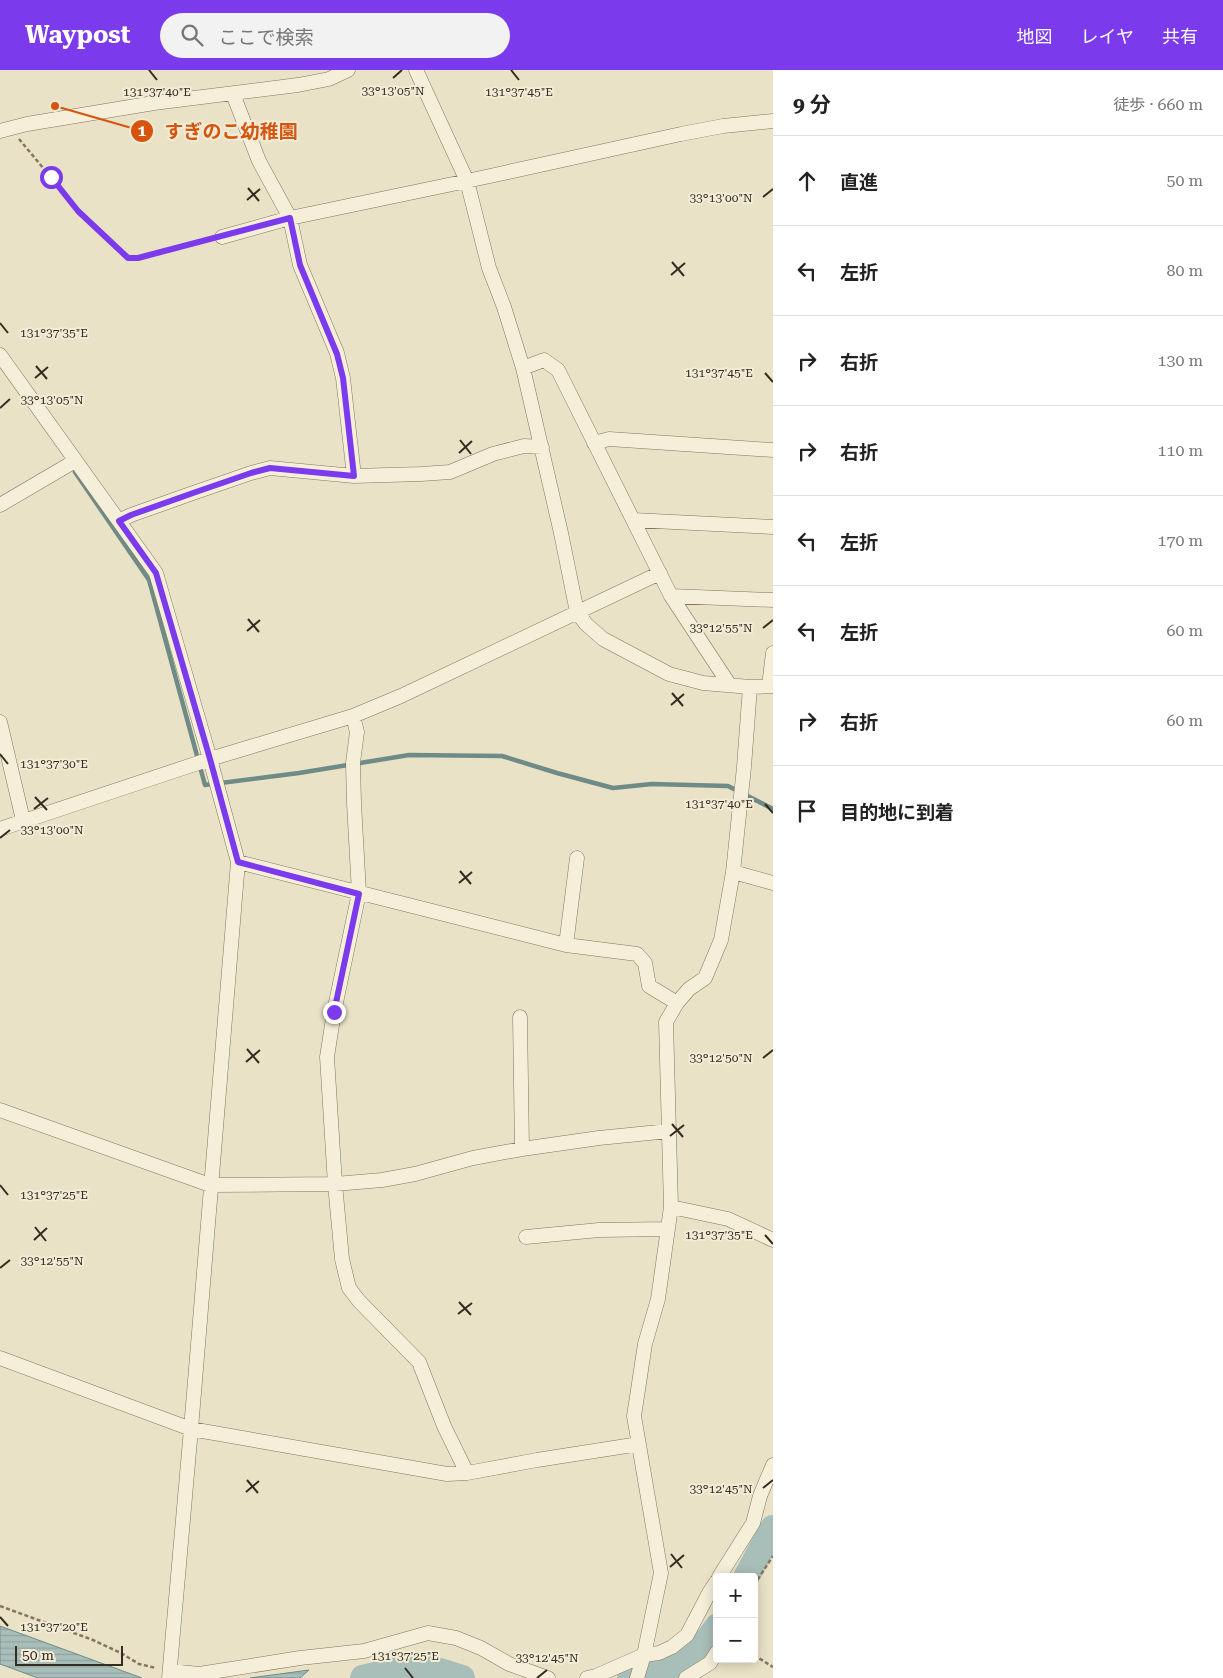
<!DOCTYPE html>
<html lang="ja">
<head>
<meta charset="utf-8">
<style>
	:root { --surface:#fff; --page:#f2f2f2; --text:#222; --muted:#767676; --line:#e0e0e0; --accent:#7c3aed }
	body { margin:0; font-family:"Roboto Serif","Noto Sans JP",serif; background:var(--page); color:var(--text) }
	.controls { position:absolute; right:15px; bottom:15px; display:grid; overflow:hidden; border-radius:5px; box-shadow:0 2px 12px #0003 }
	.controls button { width:45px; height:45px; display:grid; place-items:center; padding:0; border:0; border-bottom:1px solid var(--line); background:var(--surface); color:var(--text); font:25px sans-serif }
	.scale { position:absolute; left:15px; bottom:12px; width:108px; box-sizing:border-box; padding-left:5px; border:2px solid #352c20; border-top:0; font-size:14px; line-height:18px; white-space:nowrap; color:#352c20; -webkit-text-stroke:4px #f2ecd6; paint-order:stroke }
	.stop { position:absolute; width:15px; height:15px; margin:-11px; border:4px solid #7c3aed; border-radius:50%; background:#fff }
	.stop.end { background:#7c3aed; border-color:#fff; box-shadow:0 1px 5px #0008 }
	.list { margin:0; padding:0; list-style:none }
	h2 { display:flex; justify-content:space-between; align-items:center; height:65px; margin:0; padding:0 20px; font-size:21px }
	h2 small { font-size:16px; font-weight:400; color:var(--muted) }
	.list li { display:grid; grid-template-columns:32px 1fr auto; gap:15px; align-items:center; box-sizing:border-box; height:90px; padding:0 20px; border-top:1px solid var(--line) }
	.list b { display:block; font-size:19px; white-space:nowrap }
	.list em { font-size:16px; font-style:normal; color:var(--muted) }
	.icon { flex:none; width:28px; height:28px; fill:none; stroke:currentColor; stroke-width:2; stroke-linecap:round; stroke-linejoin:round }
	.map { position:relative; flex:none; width:773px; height:1608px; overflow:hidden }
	header { display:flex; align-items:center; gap:30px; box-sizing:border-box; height:70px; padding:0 25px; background:var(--accent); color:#fff }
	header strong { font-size:24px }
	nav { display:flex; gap:28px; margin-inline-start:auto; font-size:18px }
	.search { width:350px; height:45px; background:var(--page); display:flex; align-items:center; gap:12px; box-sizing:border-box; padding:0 18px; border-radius:28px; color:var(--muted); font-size:19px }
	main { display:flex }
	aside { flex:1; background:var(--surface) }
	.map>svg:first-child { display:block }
	.water { fill:url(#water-rules); stroke:#6f8b87 }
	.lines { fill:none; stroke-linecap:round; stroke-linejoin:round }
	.stream { stroke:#6f8b87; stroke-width:4.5 }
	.river { stroke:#a8beb9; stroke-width:26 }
	.minor-casing { stroke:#83755e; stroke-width:15 }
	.path { stroke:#83755e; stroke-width:2.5; stroke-dasharray:4 2.5; stroke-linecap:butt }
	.minor { stroke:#f5efd9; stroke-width:14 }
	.route { stroke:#7c3aed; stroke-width:6 }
	.ticks { fill:none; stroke:#352c20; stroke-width:2 }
	.ticks-label { font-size:12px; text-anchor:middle; fill:#352c20; stroke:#f2ecd6; stroke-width:4; stroke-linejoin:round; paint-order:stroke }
	.leader { fill:none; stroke:#d6540e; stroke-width:2 }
	.callout-dot { fill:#d6540e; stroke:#f2ecd6; stroke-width:2 }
	.mark-label { font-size:15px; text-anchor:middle; font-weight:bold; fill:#fff }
	.callout-label { font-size:19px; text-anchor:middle; font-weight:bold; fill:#d6540e; stroke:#f2ecd6; stroke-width:4; stroke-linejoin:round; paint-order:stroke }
</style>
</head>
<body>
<header>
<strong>Waypost</strong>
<div class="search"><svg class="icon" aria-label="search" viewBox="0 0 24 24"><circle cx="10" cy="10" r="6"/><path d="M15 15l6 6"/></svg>ここで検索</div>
<nav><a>地図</a><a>レイヤ</a><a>共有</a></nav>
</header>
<main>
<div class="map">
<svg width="773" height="1608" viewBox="0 0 773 1608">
	<defs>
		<pattern id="water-rules" width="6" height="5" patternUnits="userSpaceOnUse" patternTransform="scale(1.25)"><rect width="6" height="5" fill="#a8beb9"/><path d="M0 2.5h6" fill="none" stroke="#91a39f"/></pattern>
	</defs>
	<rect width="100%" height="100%" fill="#e9e2c7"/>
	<path class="water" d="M 0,1556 L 142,1608 L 38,1608 L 0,1594 Z
		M 309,1600 L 300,1608 L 250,1608 Z"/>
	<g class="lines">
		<path class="stream" d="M 75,402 L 149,510 L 205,715 L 299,703 L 409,685 L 502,686 L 557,703 L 613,718 L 652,714 L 728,716 L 773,739"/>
		<path class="river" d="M 746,1507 L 773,1458
			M 363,1608 L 408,1597 L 430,1598 L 462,1608
			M 630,1608 L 661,1602 L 698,1582 L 717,1557"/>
		<g class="minor-casing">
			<path id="minor" d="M 416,0 L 467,111 L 489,198 L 504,237 L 523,298 L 561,463 L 577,542 L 586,554 L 603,569 L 669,604 L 703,613 L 750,617 L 773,616
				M 233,24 L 259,91 L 290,148 L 300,195 L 337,283 L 343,308 L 354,406
				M 0,61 L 27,54 L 154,33 L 298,15 L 329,9 L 348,0
				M 222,167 L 290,148 L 467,111 L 681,64 L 723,56 L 773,51
				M 0,285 L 156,503 L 210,689 L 238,792 L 191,1359 L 169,1608
				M 523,298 L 544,290 L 558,300 L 671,526 L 729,614
				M 594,373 L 609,369 L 773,380
				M 0,435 L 75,391
				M 633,450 L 773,457
				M 119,451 L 131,445 L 193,423 L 251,403 L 270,398 L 354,406 L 421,404 L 450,402 L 493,384 L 524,376 L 542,377
				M 671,526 L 773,530
				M 769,616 L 773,583
				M 353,646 L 357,662 L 353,693 L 354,733 L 359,823 L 334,942 L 327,987 L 335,1114 L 342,1189 L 349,1218 L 359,1231 L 419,1292 L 444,1356 L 467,1403
				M 0,652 L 23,750
				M 0,759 L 210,689 L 353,646 L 401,626 L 660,503
				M 238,792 L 566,875 L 637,884 L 645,893 L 649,916 L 677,933
				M 733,802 L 773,813
				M 566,875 L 577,788
				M 520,947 L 522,1079
				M 0,1040 L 210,1115 L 335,1114 L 382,1110 L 415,1104 L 473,1088 L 522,1079 L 599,1068 L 669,1061
				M 671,1137 L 728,1149 L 773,1170
				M 526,1167 L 599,1160 L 668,1159
				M 0,1288 L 191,1359 L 447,1404 L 467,1403 L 537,1390 L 639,1374
				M 719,1507 L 753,1453 L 760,1426 L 773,1395
				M 170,1601 L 199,1604 L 300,1588 L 364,1581 L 428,1563 L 456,1568 L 481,1578 L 509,1594 L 548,1608
				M 587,1608 L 596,1606 L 644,1585 L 659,1583 L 672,1577 L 687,1565 L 709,1523 L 717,1511
				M 637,1608 L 644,1585 L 661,1503 L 634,1346 L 645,1274 L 658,1229 L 671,1137 L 666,952 L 677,933 L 689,919 L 705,908 L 721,870 L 733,802 L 744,697 L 750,617
				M 686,1608 L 710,1593 L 717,1582"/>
		</g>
		<path class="path" d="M 19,69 L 79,141 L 128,188 L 138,188 L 209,170
			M 754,1515 L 773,1486
			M 0,1536 L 93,1570 L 121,1583 L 139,1594 L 156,1598
			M 754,1585 L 773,1597"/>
		<use href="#minor" class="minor"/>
	</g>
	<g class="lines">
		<path class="route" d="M 51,107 L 78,141 L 128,188 L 138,188 L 290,148 L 300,195 L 337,284 L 343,308 L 354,406 L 270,398 L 251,403 L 193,423 L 131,445 L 119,451 L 156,503 L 210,689 L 238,792 L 359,824 L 334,942"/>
	</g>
	<path class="ticks" d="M 149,0 L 157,10M 511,0 L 519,10M 393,8 L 402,0M 248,118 L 259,131M 763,127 L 773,119M 247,130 L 260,119M 672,192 L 684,206M 671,205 L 685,193M 0,253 L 8,263M 36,296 L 47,309M 765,303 L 773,312M 35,308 L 48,297M 0,338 L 10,329M 460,370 L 471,384M 459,383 L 472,371M 248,549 L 259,562M 763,558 L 773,550M 247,561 L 260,550M 672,623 L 683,636M 671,635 L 684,624M 0,684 L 8,694M 35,727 L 47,740M 765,734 L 773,743M 34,739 L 48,728M 0,768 L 10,760M 460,801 L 471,814M 459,813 L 472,802M 247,979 L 259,993M 763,988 L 773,980M 246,992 L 260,980M 672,1054 L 683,1067M 670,1066 L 684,1055M 0,1115 L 8,1125M 35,1157 L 46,1171M 765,1165 L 773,1174M 34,1170 L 47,1158M 0,1198 L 10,1190M 459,1232 L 471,1245M 458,1244 L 472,1233M 247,1410 L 258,1423M 763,1418 L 773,1410M 246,1422 L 259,1411M 671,1484 L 682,1498M 670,1497 L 684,1485M 0,1547 L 8,1556M 405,1598 L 413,1608M 537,1608 L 547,1600"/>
	<g class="ticks-label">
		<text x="393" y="25">33°13'05"N</text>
		<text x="157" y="26">131°37'40"E</text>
		<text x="519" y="26">131°37'45"E</text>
		<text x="721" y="132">33°13'00"N</text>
		<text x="54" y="267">131°37'35"E</text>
		<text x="719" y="307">131°37'45"E</text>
		<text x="52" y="334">33°13'05"N</text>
		<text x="721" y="562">33°12'55"N</text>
		<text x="54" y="698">131°37'30"E</text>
		<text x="719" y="738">131°37'40"E</text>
		<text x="52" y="764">33°13'00"N</text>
		<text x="721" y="992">33°12'50"N</text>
		<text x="54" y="1129">131°37'25"E</text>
		<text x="719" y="1169">131°37'35"E</text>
		<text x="52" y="1195">33°12'55"N</text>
		<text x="721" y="1423">33°12'45"N</text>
		<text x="54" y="1561">131°37'20"E</text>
		<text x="405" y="1590">131°37'25"E</text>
		<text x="547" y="1592">33°12'45"N</text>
	</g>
	<path class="leader" d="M55 36L142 61"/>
	<g class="callout-dot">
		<circle cx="55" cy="36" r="5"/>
		<circle cx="142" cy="61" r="12"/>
	</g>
	<g class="mark-label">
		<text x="142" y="66">1</text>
	</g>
	<g class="callout-label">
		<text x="231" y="68">すぎのこ幼稚園</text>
	</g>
</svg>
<div class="controls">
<button>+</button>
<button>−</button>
</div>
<div class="scale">50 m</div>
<div class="stop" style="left:51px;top:107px"></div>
<div class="stop end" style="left:334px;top:942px"></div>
</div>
<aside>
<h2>9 分<small>徒歩 · 660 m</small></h2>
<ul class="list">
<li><svg class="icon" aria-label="ahead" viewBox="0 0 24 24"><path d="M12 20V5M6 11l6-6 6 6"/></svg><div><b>直進</b></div><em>50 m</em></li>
<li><svg class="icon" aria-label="left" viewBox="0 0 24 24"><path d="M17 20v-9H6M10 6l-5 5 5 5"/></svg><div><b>左折</b></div><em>80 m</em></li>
<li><svg class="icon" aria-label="right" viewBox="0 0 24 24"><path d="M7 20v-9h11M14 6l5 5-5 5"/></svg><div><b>右折</b></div><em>130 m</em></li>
<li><svg class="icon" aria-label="right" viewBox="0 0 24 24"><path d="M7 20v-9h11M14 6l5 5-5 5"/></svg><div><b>右折</b></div><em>110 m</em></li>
<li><svg class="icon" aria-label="left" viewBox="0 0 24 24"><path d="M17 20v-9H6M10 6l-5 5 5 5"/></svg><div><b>左折</b></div><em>170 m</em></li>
<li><svg class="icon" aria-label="left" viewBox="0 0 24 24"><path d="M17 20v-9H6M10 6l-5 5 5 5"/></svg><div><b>左折</b></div><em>60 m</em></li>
<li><svg class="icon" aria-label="right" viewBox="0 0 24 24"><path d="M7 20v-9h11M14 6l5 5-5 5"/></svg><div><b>右折</b></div><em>60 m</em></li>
<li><svg class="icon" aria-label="arrive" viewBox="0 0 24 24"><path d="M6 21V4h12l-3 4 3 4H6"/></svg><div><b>目的地に到着</b></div></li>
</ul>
</aside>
</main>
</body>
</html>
